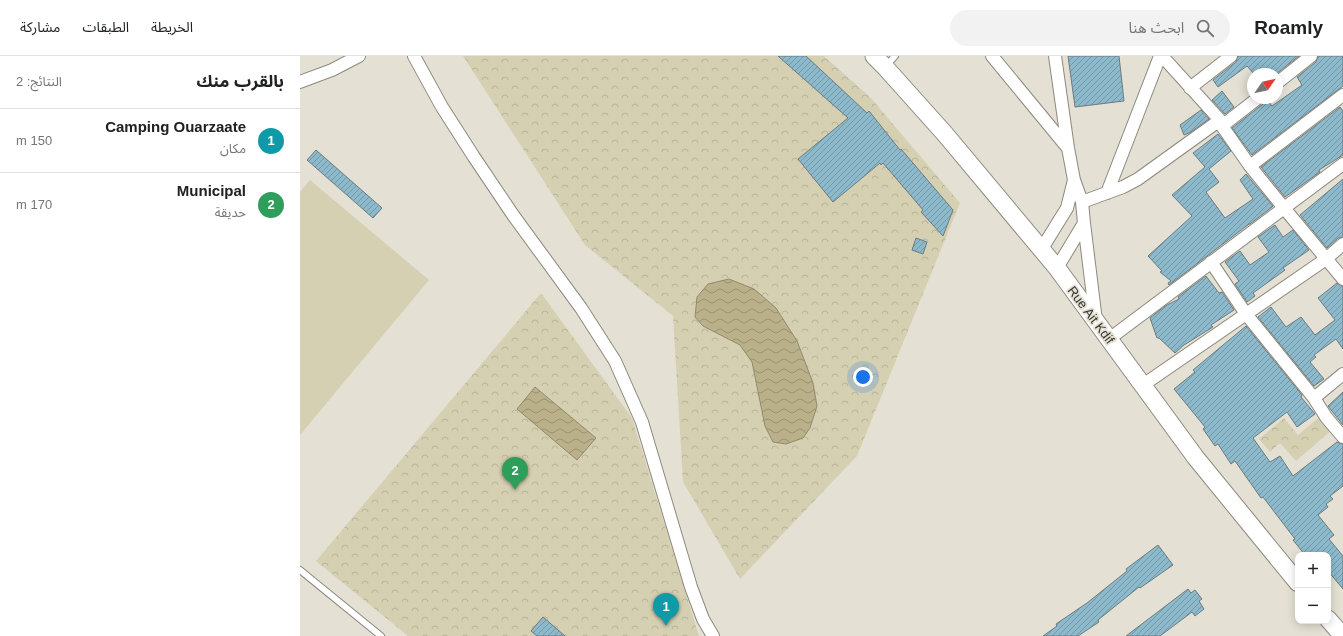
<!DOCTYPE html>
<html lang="ar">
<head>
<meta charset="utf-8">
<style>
	:root { --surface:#fff; --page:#f2f2f2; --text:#202124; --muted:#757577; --line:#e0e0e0; --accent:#0f766e }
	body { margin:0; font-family:Arial,"Noto Sans Arabic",sans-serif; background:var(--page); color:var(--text); direction:rtl }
	.controls { position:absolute; right:12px; bottom:12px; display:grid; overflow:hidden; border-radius:8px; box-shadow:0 2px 10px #0003 }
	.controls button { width:36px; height:36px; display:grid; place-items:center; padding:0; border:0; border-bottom:1px solid var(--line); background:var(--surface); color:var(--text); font:20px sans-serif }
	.compass { position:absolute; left:947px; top:12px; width:36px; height:36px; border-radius:50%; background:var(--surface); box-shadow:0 2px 10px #0003; rotate:56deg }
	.you { position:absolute; left:563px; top:321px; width:14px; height:14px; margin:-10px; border:3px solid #fff; border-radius:50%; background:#1a73e8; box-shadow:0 0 0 6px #1a73e833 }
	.badge { display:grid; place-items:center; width:26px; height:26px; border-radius:50%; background:var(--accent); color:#fff; font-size:13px; font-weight:700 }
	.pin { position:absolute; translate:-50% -33px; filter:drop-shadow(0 1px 2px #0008) }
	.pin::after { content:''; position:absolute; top:21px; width:14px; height:12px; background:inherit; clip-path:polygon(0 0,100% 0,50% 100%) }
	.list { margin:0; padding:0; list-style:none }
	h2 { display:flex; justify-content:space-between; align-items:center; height:52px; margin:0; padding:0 16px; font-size:17px }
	h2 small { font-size:13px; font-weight:400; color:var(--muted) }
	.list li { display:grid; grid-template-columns:26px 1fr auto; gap:12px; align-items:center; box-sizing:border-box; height:64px; padding:0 16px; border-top:1px solid var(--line) }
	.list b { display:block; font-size:15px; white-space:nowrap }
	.list p { margin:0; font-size:13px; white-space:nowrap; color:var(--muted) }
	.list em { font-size:13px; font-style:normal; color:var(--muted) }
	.icon { flex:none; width:22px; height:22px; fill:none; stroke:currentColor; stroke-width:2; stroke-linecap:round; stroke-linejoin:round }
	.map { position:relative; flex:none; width:1043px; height:580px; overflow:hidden; direction:ltr }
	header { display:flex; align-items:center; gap:24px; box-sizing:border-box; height:56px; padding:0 20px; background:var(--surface); border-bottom:1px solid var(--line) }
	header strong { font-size:19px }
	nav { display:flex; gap:22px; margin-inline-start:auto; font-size:14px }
	.search { width:280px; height:36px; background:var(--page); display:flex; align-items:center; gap:10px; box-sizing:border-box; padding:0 14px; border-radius:22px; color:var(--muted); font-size:15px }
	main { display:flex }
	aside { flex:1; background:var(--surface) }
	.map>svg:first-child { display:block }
	.green { fill:#d6d0b3 }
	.park { fill:url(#park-crowns) }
	.water { fill:url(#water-waves); stroke:#928a6e }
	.building { fill:url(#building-hatch); stroke:#6d7a7f }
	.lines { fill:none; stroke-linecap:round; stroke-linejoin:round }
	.lane-casing { stroke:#8c897e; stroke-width:8 }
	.street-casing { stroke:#8c897e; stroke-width:14 }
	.secondary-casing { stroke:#8c897e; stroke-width:19 }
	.lane { stroke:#fff; stroke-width:6 }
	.street { stroke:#fff; stroke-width:12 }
	.secondary { stroke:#fff; stroke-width:17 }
	.labels { text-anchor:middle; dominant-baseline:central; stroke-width:3.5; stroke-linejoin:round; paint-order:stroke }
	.street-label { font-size:13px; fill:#34332e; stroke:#e4e1d4 }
</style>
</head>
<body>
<header>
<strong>Roamly</strong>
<div class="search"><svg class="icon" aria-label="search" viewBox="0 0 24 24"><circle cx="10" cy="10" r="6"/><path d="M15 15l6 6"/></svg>ابحث هنا</div>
<nav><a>الخريطة</a><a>الطبقات</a><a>مشاركة</a></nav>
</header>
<main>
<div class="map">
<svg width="1043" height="580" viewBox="0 0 1043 580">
	<defs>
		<pattern id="park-crowns" width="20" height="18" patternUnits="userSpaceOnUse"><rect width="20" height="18" fill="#d6d0b3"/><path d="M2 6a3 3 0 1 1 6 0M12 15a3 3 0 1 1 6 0" fill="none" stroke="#b8b39a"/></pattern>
		<pattern id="water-waves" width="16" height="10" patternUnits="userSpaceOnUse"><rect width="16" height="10" fill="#bab089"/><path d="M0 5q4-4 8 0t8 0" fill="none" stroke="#989070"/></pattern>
		<pattern id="building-hatch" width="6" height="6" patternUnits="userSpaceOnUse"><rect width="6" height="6" fill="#8cbacc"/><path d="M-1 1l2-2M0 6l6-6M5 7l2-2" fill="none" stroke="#7398a6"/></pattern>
	</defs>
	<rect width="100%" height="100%" fill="#e4e1d4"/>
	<path class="green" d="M 10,124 L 129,224 L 0,379 L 0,136 Z"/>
	<path class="park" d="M 163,0 L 524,0 L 570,41 L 660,147 L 557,400 L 440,523 L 383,426 L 373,260 L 285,189 Z
		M 241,237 L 332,362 L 399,580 L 108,580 L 16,505 Z
		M 1022,359 L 1033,373 L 996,405 L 980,387 L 970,396 L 959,383 L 984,362 L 998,379 Z"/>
	<path class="water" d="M 429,223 L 454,233 L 476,252 L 497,285 L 513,327 L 517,350 L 510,372 L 503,382 L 486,388 L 473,386 L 465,370 L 452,306 L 440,289 L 403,270 L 395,261 L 397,241 L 408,228 Z
		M 235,331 L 296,382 L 277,404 L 217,353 Z"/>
	<path class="building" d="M 478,0 L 506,0 L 567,57 L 569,55 L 600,94 L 601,93 L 653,154 L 643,180 L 621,156 L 623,154 L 583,107 L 581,109 L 580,107 L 533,146 L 498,103 L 548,62 Z
		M 768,0 L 819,0 L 824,45 L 775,51 Z
		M 938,0 L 999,0 L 976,18 L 954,18 L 947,10 L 918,31 L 913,24 L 936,6 Z
		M 1018,0 L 1043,0 L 1043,30 L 952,99 L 932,72 L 963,48 L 966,42 L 972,50 L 1002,29 L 997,21 L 1016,6 Z
		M 922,35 L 934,51 L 925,58 L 912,44 Z
		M 1040,51 L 1043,55 L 1043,99 L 1019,114 L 1020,116 L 985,141 L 961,111 Z
		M 901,54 L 909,63 L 891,76 L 884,79 L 880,69 Z
		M 918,78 L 931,95 L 909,113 L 919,126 L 906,136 L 925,162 L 953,143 L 940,124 L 946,118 L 973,150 L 972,151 L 950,168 L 949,168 L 869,229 L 868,227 L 871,225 L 860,216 L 862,215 L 848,200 L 892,160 L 872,139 L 905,111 L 893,97 Z
		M 16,94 L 82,152 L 73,162 L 7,104 Z
		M 1043,123 L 1043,181 L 1038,182 L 1027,192 L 1000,159 Z
		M 975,169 L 983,181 L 993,174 L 1009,194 L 983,212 L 985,214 L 953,237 L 955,240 L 947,246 L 935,228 L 939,225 L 925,206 L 940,195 L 950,209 L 969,196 L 958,181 Z
		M 616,182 L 627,186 L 623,198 L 612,194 Z
		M 906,220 L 919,237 L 922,236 L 934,254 L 911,269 L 913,271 L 884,289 L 875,297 L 859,282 L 857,282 L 850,262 L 865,250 L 879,243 L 878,241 Z
		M 1037,227 L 1043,230 L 1043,293 L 1036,283 L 1014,299 L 1016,301 L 1010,306 L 1024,323 L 1014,330 L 958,261 L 971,251 L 986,271 L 1001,261 L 1015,279 L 1035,264 L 1018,242 Z
		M 946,270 L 1002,339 L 1001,341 L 1015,358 L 997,371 L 987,356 L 953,382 L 970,406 L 980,400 L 993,420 L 1037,386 L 1043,388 L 1043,430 L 1030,440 L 1033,443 L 1026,448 L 1028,451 L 1018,459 L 1034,479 L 1029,483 L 1043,500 L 1043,533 L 1028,515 L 1028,499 L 1005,499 L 993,484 L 995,483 L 963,441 L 961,442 L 935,405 L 931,408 L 918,388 L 915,390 L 903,373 L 905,371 L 874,333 L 895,316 L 893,314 Z
		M 1043,336 L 1043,369 L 1028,350 Z
		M 858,489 L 873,509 L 840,532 L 839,531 L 798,564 L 799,566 L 778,580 L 743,580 L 757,570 L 756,568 L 787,547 L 827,515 L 826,513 Z
		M 888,533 L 891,537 L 895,534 L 902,543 L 899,545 L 904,553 L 895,560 L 892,556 L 860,580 L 826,580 Z
		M 243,561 L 265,580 L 237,580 L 231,575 Z"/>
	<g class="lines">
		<g class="lane-casing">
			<path id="lane" d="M 585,11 L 595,0
				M 0,514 L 81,580"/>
		</g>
		<g class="street-casing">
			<path id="street" d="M 114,0 L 142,51 L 174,101 L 213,159 L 281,252 L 315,305 L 342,366 L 391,531 L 403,563 L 413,580
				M 692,0 L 767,91
				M 755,0 L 768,92 L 774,124 L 782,146 L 784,167 L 757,212
				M 862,0 L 920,64 L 922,70 L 950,110 L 984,152 L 1043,223
				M 0,26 L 32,14 L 59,0
				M 977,27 L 1011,0
				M 890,32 L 931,0
				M 922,70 L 958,42
				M 950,110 L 1043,39
				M 807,137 L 860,0
				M 782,146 L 823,131 L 838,123 L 920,64
				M 784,167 L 796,265
				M 741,194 L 767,152 L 774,124
				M 911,206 L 946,258 L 1014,342 L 1026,361 L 1043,381
				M 809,283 L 1043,108
				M 843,329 L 1026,203 L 1043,188
				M 1014,342 L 1043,318"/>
		</g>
		<g class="secondary-casing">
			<path id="secondary" d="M 574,0 L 585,11 L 645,78 L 757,212 L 896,402 L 998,527
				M 1028,563 L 1043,580"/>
		</g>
		<use href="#lane" class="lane"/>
		<use href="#street" class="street"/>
		<use href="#secondary" class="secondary"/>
	</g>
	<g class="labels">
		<g class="street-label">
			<text transform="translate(791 259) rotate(53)">Rue Ait Kdif</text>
		</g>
	</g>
</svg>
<div class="controls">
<button>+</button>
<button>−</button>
</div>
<svg class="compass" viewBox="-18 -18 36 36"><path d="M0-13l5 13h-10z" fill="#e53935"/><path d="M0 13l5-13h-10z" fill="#757577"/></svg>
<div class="you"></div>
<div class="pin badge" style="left:366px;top:570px;background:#0f9aa8">1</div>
<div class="pin badge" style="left:215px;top:434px;background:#2e9e5b">2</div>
</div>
<aside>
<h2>بالقرب منك<small>النتائج: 2</small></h2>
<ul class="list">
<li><span class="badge" style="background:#0f9aa8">1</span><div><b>Camping Ouarzaate</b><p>مكان</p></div><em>150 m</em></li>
<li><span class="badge" style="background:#2e9e5b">2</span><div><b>Municipal</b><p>حديقة</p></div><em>170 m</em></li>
</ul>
</aside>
</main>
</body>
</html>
